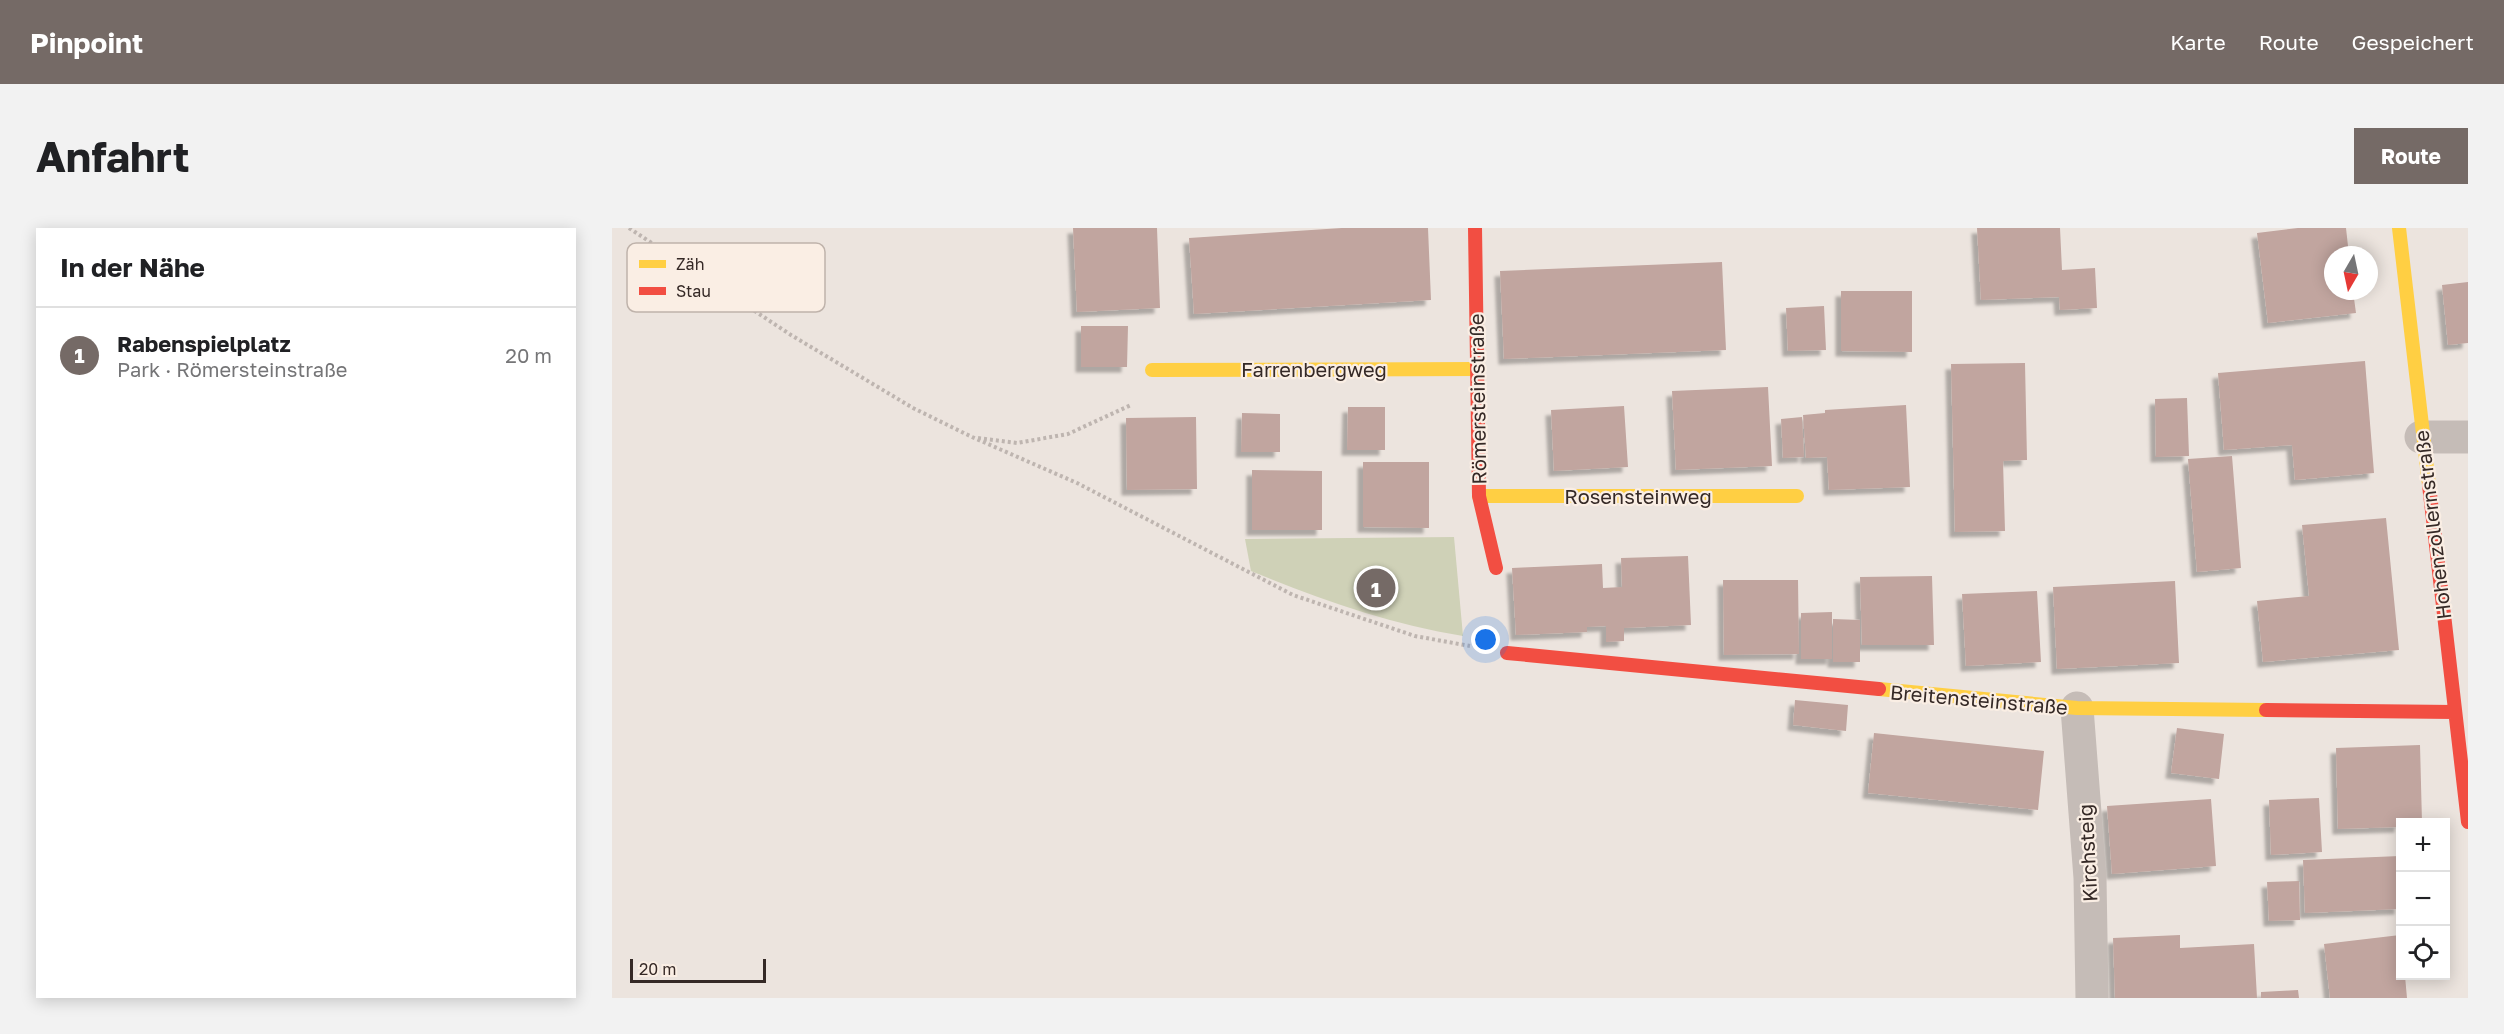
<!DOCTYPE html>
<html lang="de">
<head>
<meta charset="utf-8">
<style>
	:root { --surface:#fff; --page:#f2f2f2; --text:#202124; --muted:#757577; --line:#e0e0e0; --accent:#756a66 }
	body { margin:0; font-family:"Golos Text",sans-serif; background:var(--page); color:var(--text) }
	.controls { position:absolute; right:18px; bottom:18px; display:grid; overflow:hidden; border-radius:0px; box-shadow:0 3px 15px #0003 }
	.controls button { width:54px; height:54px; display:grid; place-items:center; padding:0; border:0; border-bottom:2px solid var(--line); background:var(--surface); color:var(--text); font:30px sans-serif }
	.compass { position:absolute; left:1712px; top:18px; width:54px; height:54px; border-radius:50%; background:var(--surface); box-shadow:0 3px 15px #0003; rotate:189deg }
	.scale { position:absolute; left:18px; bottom:15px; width:136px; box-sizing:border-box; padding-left:6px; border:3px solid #352926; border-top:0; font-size:16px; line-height:21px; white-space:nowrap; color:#352926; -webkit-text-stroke:4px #faeee4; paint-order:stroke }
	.you { position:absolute; left:874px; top:412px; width:21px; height:21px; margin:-15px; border:4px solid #fff; border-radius:50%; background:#1a73e8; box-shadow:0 0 0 9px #1a73e833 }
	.badge { display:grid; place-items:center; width:39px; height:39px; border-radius:50%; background:var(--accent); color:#fff; font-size:20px; font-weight:700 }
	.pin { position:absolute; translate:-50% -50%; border:3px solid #fff; box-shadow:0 2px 6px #0006 }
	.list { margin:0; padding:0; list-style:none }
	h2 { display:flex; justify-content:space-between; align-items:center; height:78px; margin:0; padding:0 24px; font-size:26px }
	h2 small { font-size:20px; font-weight:400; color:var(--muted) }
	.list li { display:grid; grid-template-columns:39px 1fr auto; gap:18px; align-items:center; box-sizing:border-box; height:96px; padding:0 24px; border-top:2px solid var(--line) }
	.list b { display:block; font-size:22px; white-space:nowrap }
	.list p { margin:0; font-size:20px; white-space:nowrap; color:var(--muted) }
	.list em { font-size:20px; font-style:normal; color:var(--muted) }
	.icon { flex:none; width:33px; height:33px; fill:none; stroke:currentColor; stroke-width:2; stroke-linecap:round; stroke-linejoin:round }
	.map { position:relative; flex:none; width:1856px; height:770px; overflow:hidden; border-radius:0px }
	header { display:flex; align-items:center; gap:36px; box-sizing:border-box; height:84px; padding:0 30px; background:var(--accent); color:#fff }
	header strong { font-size:28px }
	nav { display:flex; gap:33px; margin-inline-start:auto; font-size:21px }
	.intro { display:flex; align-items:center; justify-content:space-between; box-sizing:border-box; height:144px; padding:0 36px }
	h1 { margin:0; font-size:42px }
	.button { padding:15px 27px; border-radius:0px; background:var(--accent); color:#fff; font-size:21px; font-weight:700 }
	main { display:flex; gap:36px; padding:0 36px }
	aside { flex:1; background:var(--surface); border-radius:0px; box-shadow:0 3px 15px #0003 }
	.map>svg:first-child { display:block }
	.green { fill:#cfd1b7 }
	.building { fill:#c1a59f; filter:url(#shadow) }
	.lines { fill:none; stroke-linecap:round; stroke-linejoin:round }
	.path { stroke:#beb5b0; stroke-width:4; stroke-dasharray:3 3; stroke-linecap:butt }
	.street { stroke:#c5bcb7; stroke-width:33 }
	.slow { stroke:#ffcf43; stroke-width:14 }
	.jam { stroke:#f24e42; stroke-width:14 }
	.labels { text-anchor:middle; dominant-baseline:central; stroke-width:4.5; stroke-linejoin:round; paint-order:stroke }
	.street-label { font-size:20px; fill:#352926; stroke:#faeee4 }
	.key { fill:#faeee4; stroke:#bfb3ab; stroke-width:1.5 }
	.key-label { font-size:16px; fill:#352926 }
</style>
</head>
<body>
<header>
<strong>Pinpoint</strong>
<nav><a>Karte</a><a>Route</a><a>Gespeichert</a></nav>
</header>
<div class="intro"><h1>Anfahrt</h1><a class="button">Route</a></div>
<main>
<aside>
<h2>In der Nähe<small></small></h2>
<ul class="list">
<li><span class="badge">1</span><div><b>Rabenspielplatz</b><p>Park · Römersteinstraße</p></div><em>20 m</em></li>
</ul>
</aside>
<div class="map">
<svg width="1856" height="770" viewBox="0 0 1856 770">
	<defs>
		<filter id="shadow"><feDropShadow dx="-5.5" dy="5.5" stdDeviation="1.5" flood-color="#0004"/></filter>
	</defs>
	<rect width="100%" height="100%" fill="#ece4de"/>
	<path class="green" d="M 842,309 L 851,408 C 777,396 708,371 639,343 L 633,311 Z"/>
	<path class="building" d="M 461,0 L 545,0 L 548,80 L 465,84 Z
		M 730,0 L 816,0 L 819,72 L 582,86 L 577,10 Z
		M 1365,0 L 1448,0 L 1450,42 L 1483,40 L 1485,80 L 1448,82 L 1447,69 L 1369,72 Z
		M 1686,0 L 1734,0 L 1737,27 L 1721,27 L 1721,63 L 1741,63 L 1744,85 L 1656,95 L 1645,5 Z
		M 1110,34 L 1114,122 L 892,131 L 888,43 Z
		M 1856,54 L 1856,115 L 1836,117 L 1830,57 Z
		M 1229,63 L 1300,63 L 1300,124 L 1229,123 Z
		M 1212,78 L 1214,122 L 1176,123 L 1174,80 Z
		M 469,98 L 516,98 L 515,139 L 469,139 Z
		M 1753,133 L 1762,245 L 1683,252 L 1680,217 L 1612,222 L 1606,145 Z
		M 1413,135 L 1415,232 L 1391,233 L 1393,303 L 1343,304 L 1339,136 Z
		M 1156,159 L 1160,238 L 1064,242 L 1060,163 Z
		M 1575,170 L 1577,228 L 1544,229 L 1543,171 Z
		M 1294,177 L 1298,259 L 1217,262 L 1215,229 L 1194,230 L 1191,187 L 1213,185 L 1213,182 Z
		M 1012,178 L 1016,239 L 942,243 L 939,182 Z
		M 736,179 L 773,179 L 773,222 L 735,222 Z
		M 630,185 L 668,186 L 668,224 L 629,224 Z
		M 584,189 L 585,261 L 515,262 L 514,190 Z
		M 1190,189 L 1192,229 L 1171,230 L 1169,191 Z
		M 1620,228 L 1629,340 L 1585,344 L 1576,231 Z
		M 751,234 L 817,234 L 817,300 L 751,299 Z
		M 640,242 L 710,243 L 710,302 L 640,302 Z
		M 1774,290 L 1787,422 L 1651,434 L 1645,373 L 1697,368 L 1690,297 Z
		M 1076,328 L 1079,397 L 1012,400 L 1012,413 L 994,414 L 994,398 L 975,399 L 975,404 L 904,407 L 900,340 L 990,336 L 991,360 L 1010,359 L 1009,330 Z
		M 1320,348 L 1322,417 L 1250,417 L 1248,349 Z
		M 1111,352 L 1186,352 L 1187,426 L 1112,427 Z
		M 1563,353 L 1567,435 L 1445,441 L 1441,359 Z
		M 1425,363 L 1429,434 L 1354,438 L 1350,366 Z
		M 1220,384 L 1220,431 L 1189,431 L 1189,385 Z
		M 1221,391 L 1248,392 L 1248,434 L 1221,434 Z
		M 1183,472 L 1236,477 L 1234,503 L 1181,497 Z
		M 1565,500 L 1612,506 L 1607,551 L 1559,545 Z
		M 1262,505 L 1432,523 L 1426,582 L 1256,565 Z
		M 1808,517 L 1810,594 L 1788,594 L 1788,599 L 1726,601 L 1724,520 Z
		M 1707,570 L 1710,624 L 1659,627 L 1657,572 Z
		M 1599,571 L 1604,638 L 1500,646 L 1495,578 Z
		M 1788,628 L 1788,681 L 1693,685 L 1691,632 Z
		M 1687,653 L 1688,692 L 1657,693 L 1655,654 Z
		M 1568,707 L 1568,720 L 1642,716 L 1645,770 L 1503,770 L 1501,710 Z
		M 1788,707 L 1788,748 L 1793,748 L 1795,770 L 1718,770 L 1712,716 Z
		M 1686,762 L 1687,770 L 1649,770 L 1649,764 Z"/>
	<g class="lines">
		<path class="path" d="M 17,0 L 179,107 L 301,180 L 360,209 L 465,255 L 681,367 L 803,408 L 858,418
			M 366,210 L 405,215 L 456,206 L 519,177"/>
		<path class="street" d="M 1809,209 L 1856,209
			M 1465,480 L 1478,650 L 1480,770"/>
		<path class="slow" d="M 1787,0 L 1817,257
			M 540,142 L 865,141
			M 867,268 L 1185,268
			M 1267,461 L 1465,480 L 1654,482"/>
		<path class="jam" d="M 863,0 L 867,268 L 884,340
			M 1817,257 L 1856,594
			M 895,425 L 1267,461
			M 1654,482 L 1842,484"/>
	</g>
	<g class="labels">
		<g class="street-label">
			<text x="702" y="141">Farrenbergweg</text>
			<text transform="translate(865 171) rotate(-91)">Römersteinstraße</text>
			<text x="1026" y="268">Rosensteinweg</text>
			<text transform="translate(1820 297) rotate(-97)">Hohenzollernstraße</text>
			<text transform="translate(1367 471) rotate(5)">Breitensteinstraße</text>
			<text transform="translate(1475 625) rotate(-93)">Kirchsteig</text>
		</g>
	</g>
	<rect x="15" y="15" width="198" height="69" rx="9" class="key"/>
	<rect x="27" y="32" width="27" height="8" fill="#ffcf43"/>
	<rect x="27" y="59" width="27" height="8" fill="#f24e42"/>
	<g class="key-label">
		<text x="64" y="42">Zäh</text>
		<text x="64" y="69">Stau</text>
	</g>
</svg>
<div class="controls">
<button>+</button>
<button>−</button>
<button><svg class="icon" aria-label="locate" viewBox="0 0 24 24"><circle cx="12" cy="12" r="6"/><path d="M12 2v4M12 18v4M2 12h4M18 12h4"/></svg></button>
</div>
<svg class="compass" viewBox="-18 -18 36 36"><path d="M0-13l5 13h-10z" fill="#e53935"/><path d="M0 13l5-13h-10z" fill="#757577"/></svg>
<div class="scale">20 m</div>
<div class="you"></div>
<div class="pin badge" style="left:764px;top:360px">1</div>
</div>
</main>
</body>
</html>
